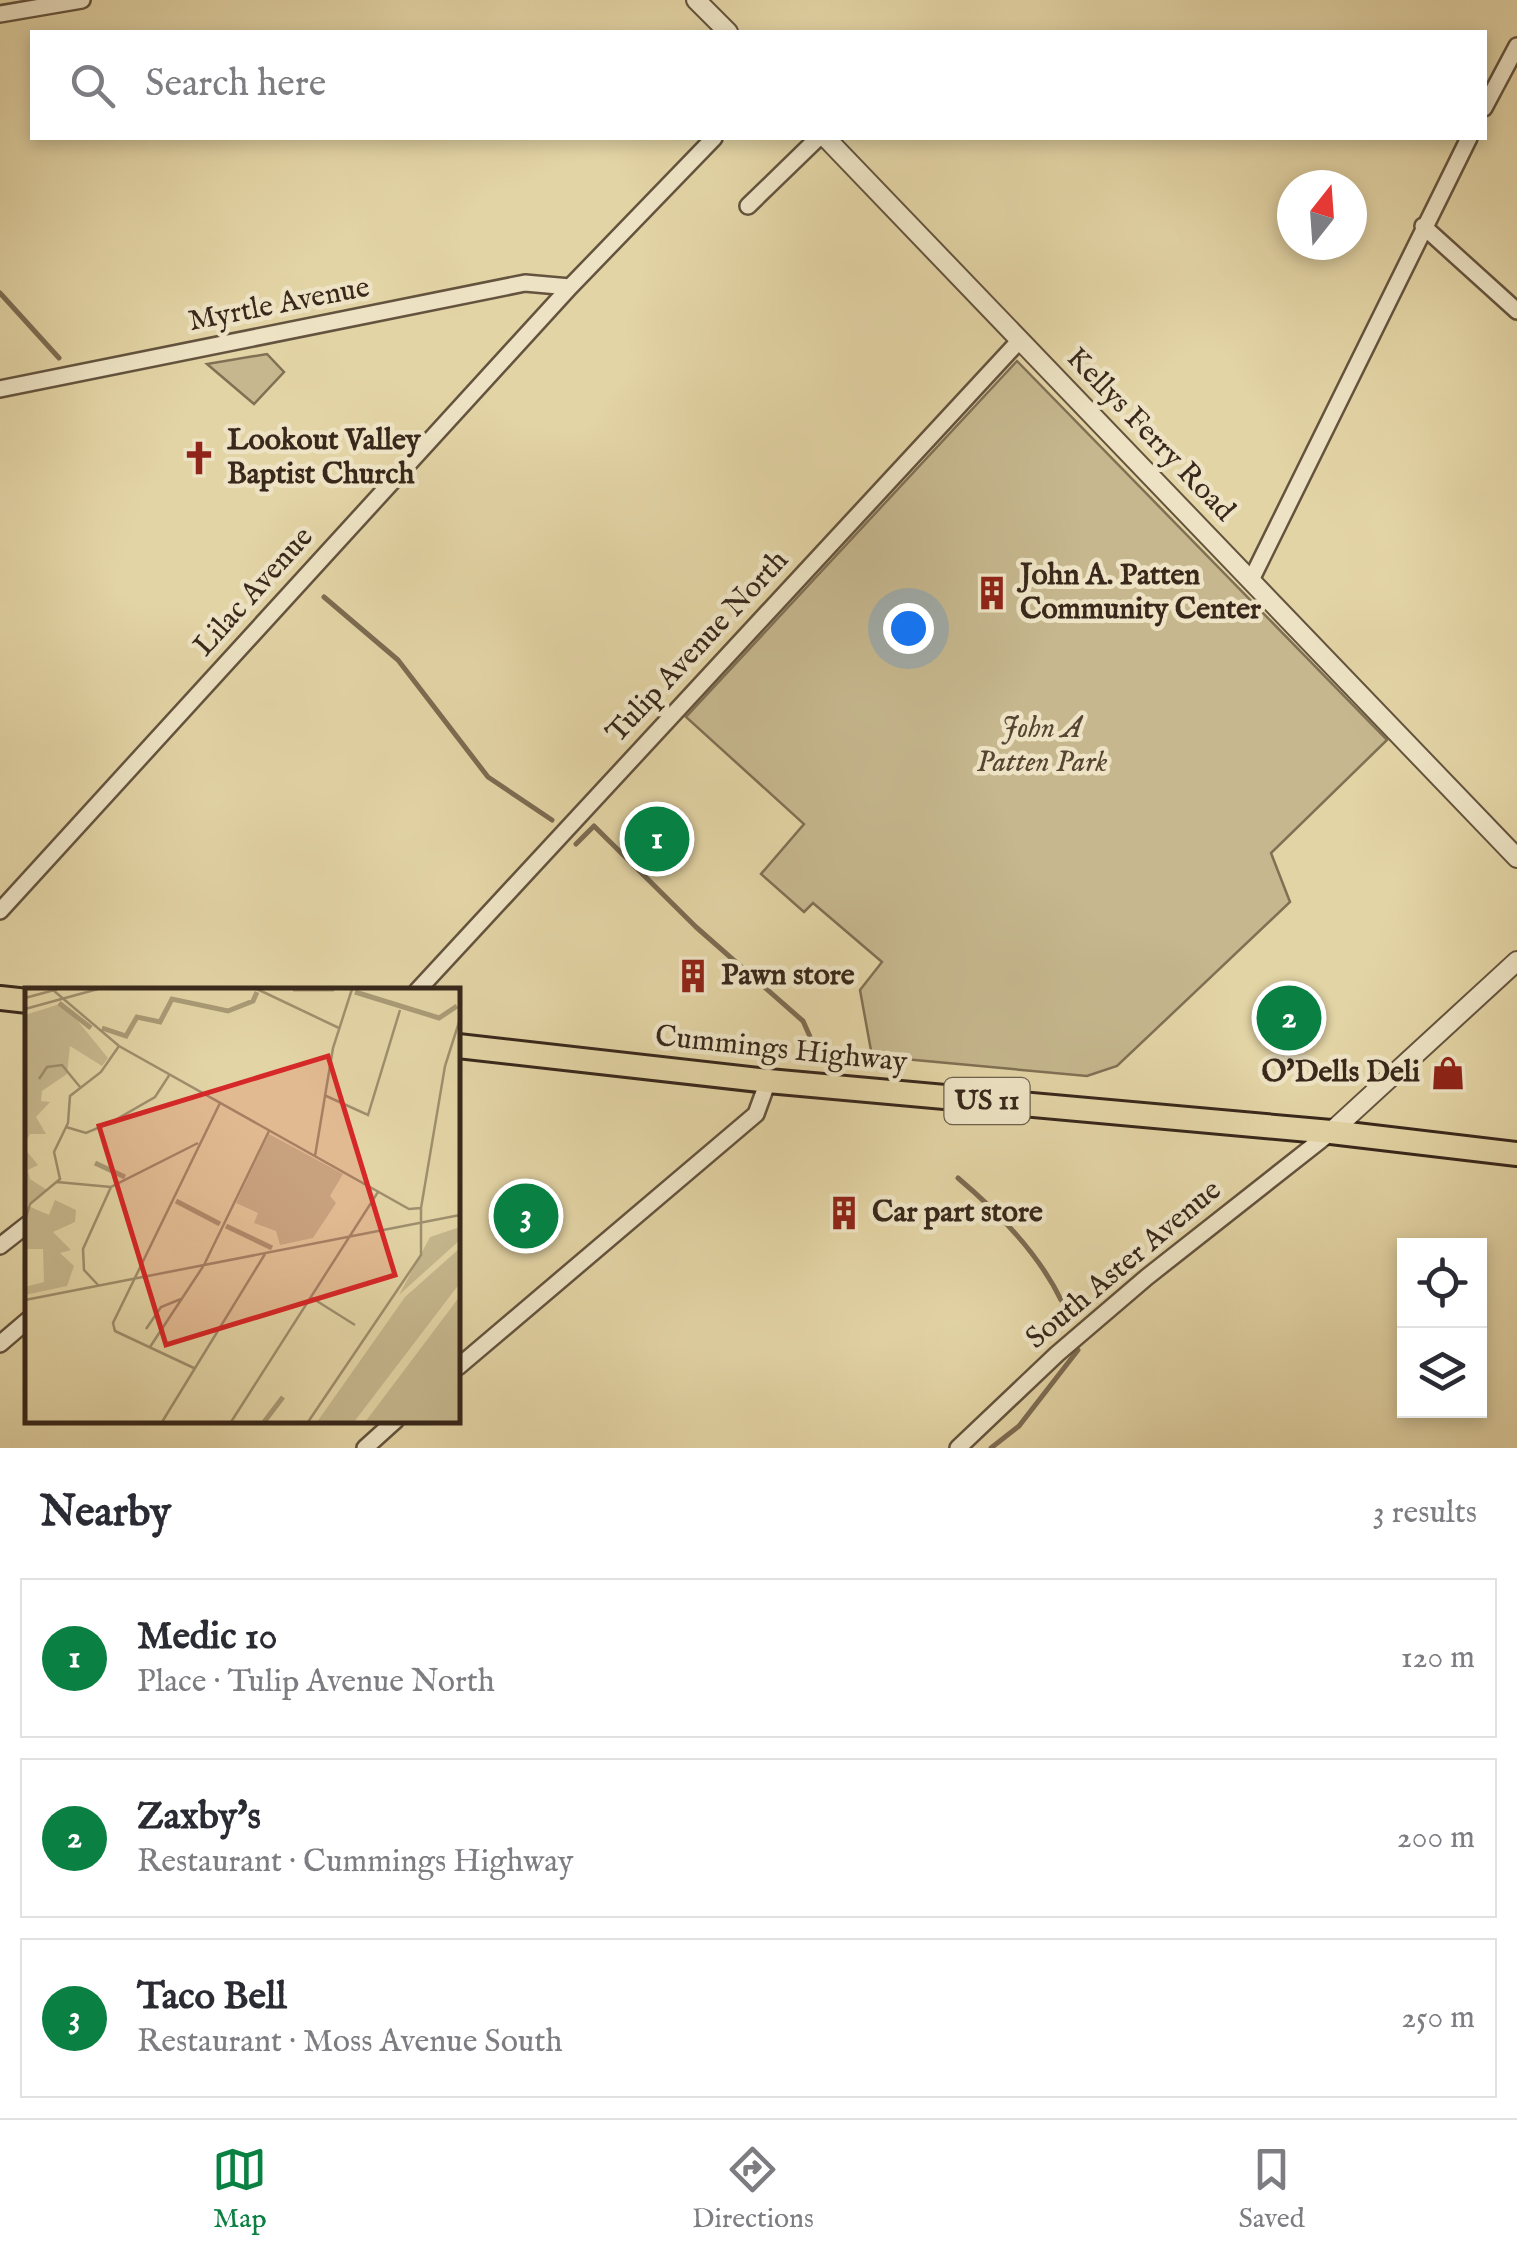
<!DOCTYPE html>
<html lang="en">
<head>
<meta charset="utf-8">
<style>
	:root { --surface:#fff; --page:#f7f7f7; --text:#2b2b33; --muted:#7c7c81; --line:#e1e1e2; --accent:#0b8043 }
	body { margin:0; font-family:"IM FELL English",serif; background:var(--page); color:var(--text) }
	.controls { position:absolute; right:30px; bottom:30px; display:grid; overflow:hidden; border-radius:0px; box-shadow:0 5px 15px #0003 }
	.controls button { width:90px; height:90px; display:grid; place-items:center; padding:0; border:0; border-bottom:2px solid var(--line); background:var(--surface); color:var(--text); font:50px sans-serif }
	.compass { position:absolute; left:1277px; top:170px; width:90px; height:90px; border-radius:50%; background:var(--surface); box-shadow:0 5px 15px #0003; rotate:17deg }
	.you { position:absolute; left:908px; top:628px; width:35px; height:35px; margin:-25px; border:8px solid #fff; border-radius:50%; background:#1a73e8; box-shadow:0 0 0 15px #1a73e833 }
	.badge { display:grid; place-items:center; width:65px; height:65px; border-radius:50%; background:var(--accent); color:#fff; font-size:32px; font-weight:700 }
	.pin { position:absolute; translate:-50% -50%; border:5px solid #fff; box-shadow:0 2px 10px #0006 }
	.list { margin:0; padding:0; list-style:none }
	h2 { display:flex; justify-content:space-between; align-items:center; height:130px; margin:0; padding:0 40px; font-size:42px }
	h2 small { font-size:32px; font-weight:400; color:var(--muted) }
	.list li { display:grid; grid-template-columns:65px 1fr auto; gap:30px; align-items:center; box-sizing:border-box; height:160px; margin:0 20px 20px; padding:0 20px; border:2px solid var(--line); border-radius:0px }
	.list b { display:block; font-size:38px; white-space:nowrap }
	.list p { margin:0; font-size:32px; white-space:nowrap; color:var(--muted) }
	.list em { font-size:32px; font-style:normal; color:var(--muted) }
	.icon { flex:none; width:55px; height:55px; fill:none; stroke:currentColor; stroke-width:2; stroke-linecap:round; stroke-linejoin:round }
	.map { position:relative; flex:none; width:1517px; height:1448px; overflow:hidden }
	.search { position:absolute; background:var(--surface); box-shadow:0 5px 15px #0003; left:30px; right:30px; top:30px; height:110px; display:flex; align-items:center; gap:25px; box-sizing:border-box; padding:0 35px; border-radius:0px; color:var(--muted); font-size:38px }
	.sheet { height:670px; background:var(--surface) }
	nav { display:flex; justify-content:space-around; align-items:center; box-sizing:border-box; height:140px; border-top:2px solid var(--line); background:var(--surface); font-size:28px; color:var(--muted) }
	nav a { display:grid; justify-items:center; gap:5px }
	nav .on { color:var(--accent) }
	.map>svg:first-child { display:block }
	.green { fill:#c6b78e; stroke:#807054; stroke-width:2.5 }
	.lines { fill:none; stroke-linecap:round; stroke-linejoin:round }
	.stream { stroke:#7c6c52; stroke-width:5 }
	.minor-casing { stroke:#64533e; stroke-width:20 }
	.tertiary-casing { stroke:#64533e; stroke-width:22 }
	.primary-casing { stroke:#39281b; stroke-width:28 }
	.minor { stroke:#ede3c4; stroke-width:15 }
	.tertiary { stroke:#ede3c4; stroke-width:18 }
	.primary { stroke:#e3d4a5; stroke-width:22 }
	.labels { text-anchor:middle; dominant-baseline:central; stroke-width:9; stroke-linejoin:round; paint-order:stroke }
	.shield { fill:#ede3c4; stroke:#6f604e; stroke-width:2.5 }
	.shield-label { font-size:28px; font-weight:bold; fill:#39281b }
	.street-label { font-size:30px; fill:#39281b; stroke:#ede3c4 }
	.poi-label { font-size:30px; font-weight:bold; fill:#39281b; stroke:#ede3c4; text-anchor:start }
	.park-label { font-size:30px; font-style:italic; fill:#554532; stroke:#ede3c4 }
	.inset-river { fill:none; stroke:#a99a76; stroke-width:5 }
	.inset-road { fill:none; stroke:#9f8f6e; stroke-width:2.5 }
	.view { fill:#d62828; fill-opacity:0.15; stroke:#d62828; stroke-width:5 }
	.inset-edge { fill:none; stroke:#39281b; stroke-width:5 }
</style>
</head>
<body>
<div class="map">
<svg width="1517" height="1448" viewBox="0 0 1517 1448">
	<rect width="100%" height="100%" fill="#e3d4a5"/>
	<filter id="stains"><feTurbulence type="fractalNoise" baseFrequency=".002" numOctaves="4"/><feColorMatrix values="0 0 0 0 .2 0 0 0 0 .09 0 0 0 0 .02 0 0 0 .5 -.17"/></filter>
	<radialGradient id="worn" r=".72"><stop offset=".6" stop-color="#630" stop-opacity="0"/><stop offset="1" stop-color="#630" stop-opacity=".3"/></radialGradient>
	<path class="green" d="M 267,354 L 284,372 L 254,404 L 207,364 Z
		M 1017,361 L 1387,740 L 1271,853 L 1290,902 L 1117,1066 L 1087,1076 L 872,1056 L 860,990 L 882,962 L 813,903 L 804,912 L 761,874 L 804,824 L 686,717 Z"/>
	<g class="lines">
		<path class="stream" d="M 0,293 L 59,358
			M 324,597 L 398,660 L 488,777 L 552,820
			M 576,844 L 594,826 L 696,927 L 803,1021 L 820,1059
			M 958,1178 C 997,1211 1038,1252 1061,1300
			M 991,1448 L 1019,1426 L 1078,1350"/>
		<g class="minor-casing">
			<path id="minor" d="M 0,14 L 82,0
				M 1484,108 L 1517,46
				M 748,206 L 818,138
				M 1423,226 L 1517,311
				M 0,389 L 525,283 L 570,287
				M 1252,578 L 1469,138
				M 0,911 L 570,287 L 714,138
				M 417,991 L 1019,341
				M 0,1246 L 28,1224
				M 0,1344 L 28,1320
				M 458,1367 L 756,1114 L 768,1081
				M 365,1448 L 396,1420
				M 958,1448 L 1057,1354 L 1147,1277 L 1331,1132"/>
		</g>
		<g class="tertiary-casing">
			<path id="tertiary" d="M 696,0 L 728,32
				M 826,138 L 1517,858
				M 1331,1132 L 1517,961"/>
		</g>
		<g class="primary-casing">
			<path id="primary" d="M 0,998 L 28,1001
				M 458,1046 L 768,1081 L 1331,1132 L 1517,1154"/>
		</g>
		<use href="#minor" class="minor"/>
		<use href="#tertiary" class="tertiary"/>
		<use href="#primary" class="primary"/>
	</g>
	<defs>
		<g id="church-bare" transform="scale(2.7)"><path d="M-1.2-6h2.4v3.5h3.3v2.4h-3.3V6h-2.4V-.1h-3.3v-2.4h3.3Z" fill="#8f2418" stroke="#ede3c4" stroke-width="2.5" paint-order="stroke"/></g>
		<g id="building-bare" transform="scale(2.7)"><path d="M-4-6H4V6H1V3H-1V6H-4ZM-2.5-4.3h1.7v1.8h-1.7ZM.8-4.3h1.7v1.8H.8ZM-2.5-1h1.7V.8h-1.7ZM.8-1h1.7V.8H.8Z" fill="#8f2418" stroke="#ede3c4" stroke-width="2.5" paint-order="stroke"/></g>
		<g id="shop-bare" transform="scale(2.7)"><path d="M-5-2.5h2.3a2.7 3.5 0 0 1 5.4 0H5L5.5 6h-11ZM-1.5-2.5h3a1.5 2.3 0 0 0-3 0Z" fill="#8f2418" stroke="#ede3c4" stroke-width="2.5" paint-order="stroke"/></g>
	</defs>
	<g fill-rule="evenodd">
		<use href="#church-bare" x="199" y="458"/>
		<use href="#building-bare" x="992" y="593"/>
		<use href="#building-bare" x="693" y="976"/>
		<use href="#shop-bare" x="1448" y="1073"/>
		<use href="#building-bare" x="844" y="1213"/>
	</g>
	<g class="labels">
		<rect class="shield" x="944.5" y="1078" width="85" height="46" rx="8"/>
		<g class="shield-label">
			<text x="987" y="1101">US 11</text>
		</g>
		<g class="street-label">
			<text transform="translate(279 305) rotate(-11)">Myrtle Avenue</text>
			<text transform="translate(1150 435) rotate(46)">Kellys Ferry Road</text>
			<text transform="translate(254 592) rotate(-48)">Lilac Avenue</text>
			<text transform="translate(698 647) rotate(-47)">Tulip Avenue North</text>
			<text transform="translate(781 1050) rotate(6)">Cummings Highway</text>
			<text transform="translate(1124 1265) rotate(-40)">South Aster Avenue</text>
		</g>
		<g class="poi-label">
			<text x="227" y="441">Lookout Valley<tspan x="227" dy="34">Baptist Church</tspan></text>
			<text x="1020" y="576">John A. Patten<tspan x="1020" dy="34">Community Center</tspan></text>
			<text x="721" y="976">Pawn store</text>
			<text x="1420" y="1073" text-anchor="end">O'Dells Deli</text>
			<text x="872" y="1213">Car part store</text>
		</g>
		<g class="park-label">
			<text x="1042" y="729">John A<tspan x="1042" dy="34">Patten Park</tspan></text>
		</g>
	</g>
	<g transform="translate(25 988)">
		<rect width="435" height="435" fill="#e3d4a5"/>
		<path d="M 38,15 L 83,70 L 77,78 L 45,58 L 42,86 L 17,103 L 16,113 L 25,114 L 11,129 L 21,146 L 5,146 L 0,155 L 0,27 ZM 244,146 L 318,186 L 305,208 L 311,215 L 288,250 L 255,257 L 251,243 L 229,235 L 233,225 L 211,215 ZM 0,161 L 13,177 L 3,182 L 5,191 L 22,202 L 1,217 L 24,227 L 30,212 L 51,222 L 50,234 L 28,244 L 46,262 L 35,265 L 49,278 L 42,298 L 0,307 L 0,299 L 19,294 L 18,261 L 0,261 ZM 435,239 L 435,252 L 374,307 L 405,249 ZM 435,260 L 435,295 L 329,434 L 292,434 L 380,309 ZM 435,308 L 435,434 L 340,434 L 353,417 Z" fill="#c6b78e"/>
		<path class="inset-river" d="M 268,1 L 309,1M 330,4 L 414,30 L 432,18M 34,15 L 66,40M 77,40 L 101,48 L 112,29 L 135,34 L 147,11 L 203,23 L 228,13 L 232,4M 70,175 L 100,189M 151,213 L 195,236M 201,238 L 247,260M 239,434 L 258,409"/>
		<path class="inset-road" d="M 232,1 L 314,40M 28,2 L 94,58 L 384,221 L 396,220M 0,10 L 33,1M 0,21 L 73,1M 14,91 L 22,79 L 37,77 L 55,99M 299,107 L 343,127 L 375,22M 41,139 L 61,145 L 85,135 L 130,109 L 145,86M 290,168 L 308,60 L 327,1M 32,194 L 86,199M 0,233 L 5,216 L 35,191 L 29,164 L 43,135 L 45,108 L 76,84 L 94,58M 74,298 L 59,282 L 58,261 L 86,199 L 173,155M 287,310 L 330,337M 0,312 L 435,227M 121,341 L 136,319 L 156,311M 125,359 L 179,277 L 244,143M 171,381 L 90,343 L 88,335 L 195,115M 137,434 L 240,266M 206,434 L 353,204M 283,434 L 396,267 L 396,220 L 420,78 L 435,31"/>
		<path class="view" d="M 303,68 L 370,287 L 141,357 L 74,138 Z"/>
		<rect width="435" height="435" class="inset-edge"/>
	</g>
	<rect width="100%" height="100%" filter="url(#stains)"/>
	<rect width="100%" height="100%" fill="url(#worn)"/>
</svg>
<div class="controls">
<button><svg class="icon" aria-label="locate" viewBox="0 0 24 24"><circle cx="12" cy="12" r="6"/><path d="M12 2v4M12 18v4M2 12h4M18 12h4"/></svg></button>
<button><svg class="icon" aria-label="layers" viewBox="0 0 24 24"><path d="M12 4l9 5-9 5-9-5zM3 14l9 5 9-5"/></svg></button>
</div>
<svg class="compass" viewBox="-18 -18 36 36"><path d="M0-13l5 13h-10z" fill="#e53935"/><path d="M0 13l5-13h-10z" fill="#7c7c81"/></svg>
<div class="you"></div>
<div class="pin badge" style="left:657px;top:839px">1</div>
<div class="pin badge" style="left:1289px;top:1018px">2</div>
<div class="pin badge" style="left:526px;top:1216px">3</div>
<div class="search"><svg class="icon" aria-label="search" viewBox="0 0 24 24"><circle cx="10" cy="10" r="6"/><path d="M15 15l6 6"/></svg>Search here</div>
</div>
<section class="sheet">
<h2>Nearby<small>3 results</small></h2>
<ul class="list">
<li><span class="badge">1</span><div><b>Medic 10</b><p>Place · Tulip Avenue North</p></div><em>120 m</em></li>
<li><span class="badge">2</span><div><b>Zaxby's</b><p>Restaurant · Cummings Highway</p></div><em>200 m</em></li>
<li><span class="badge">3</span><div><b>Taco Bell</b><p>Restaurant · Moss Avenue South</p></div><em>250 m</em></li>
</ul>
</section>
<nav>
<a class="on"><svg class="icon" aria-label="map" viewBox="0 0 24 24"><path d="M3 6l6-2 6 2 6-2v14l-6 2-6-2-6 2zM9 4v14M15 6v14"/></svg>Map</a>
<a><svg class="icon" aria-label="directions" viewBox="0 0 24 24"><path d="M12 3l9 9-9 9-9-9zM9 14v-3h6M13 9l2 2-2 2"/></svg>Directions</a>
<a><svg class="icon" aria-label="saved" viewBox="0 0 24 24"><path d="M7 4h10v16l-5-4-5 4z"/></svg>Saved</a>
</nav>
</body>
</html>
